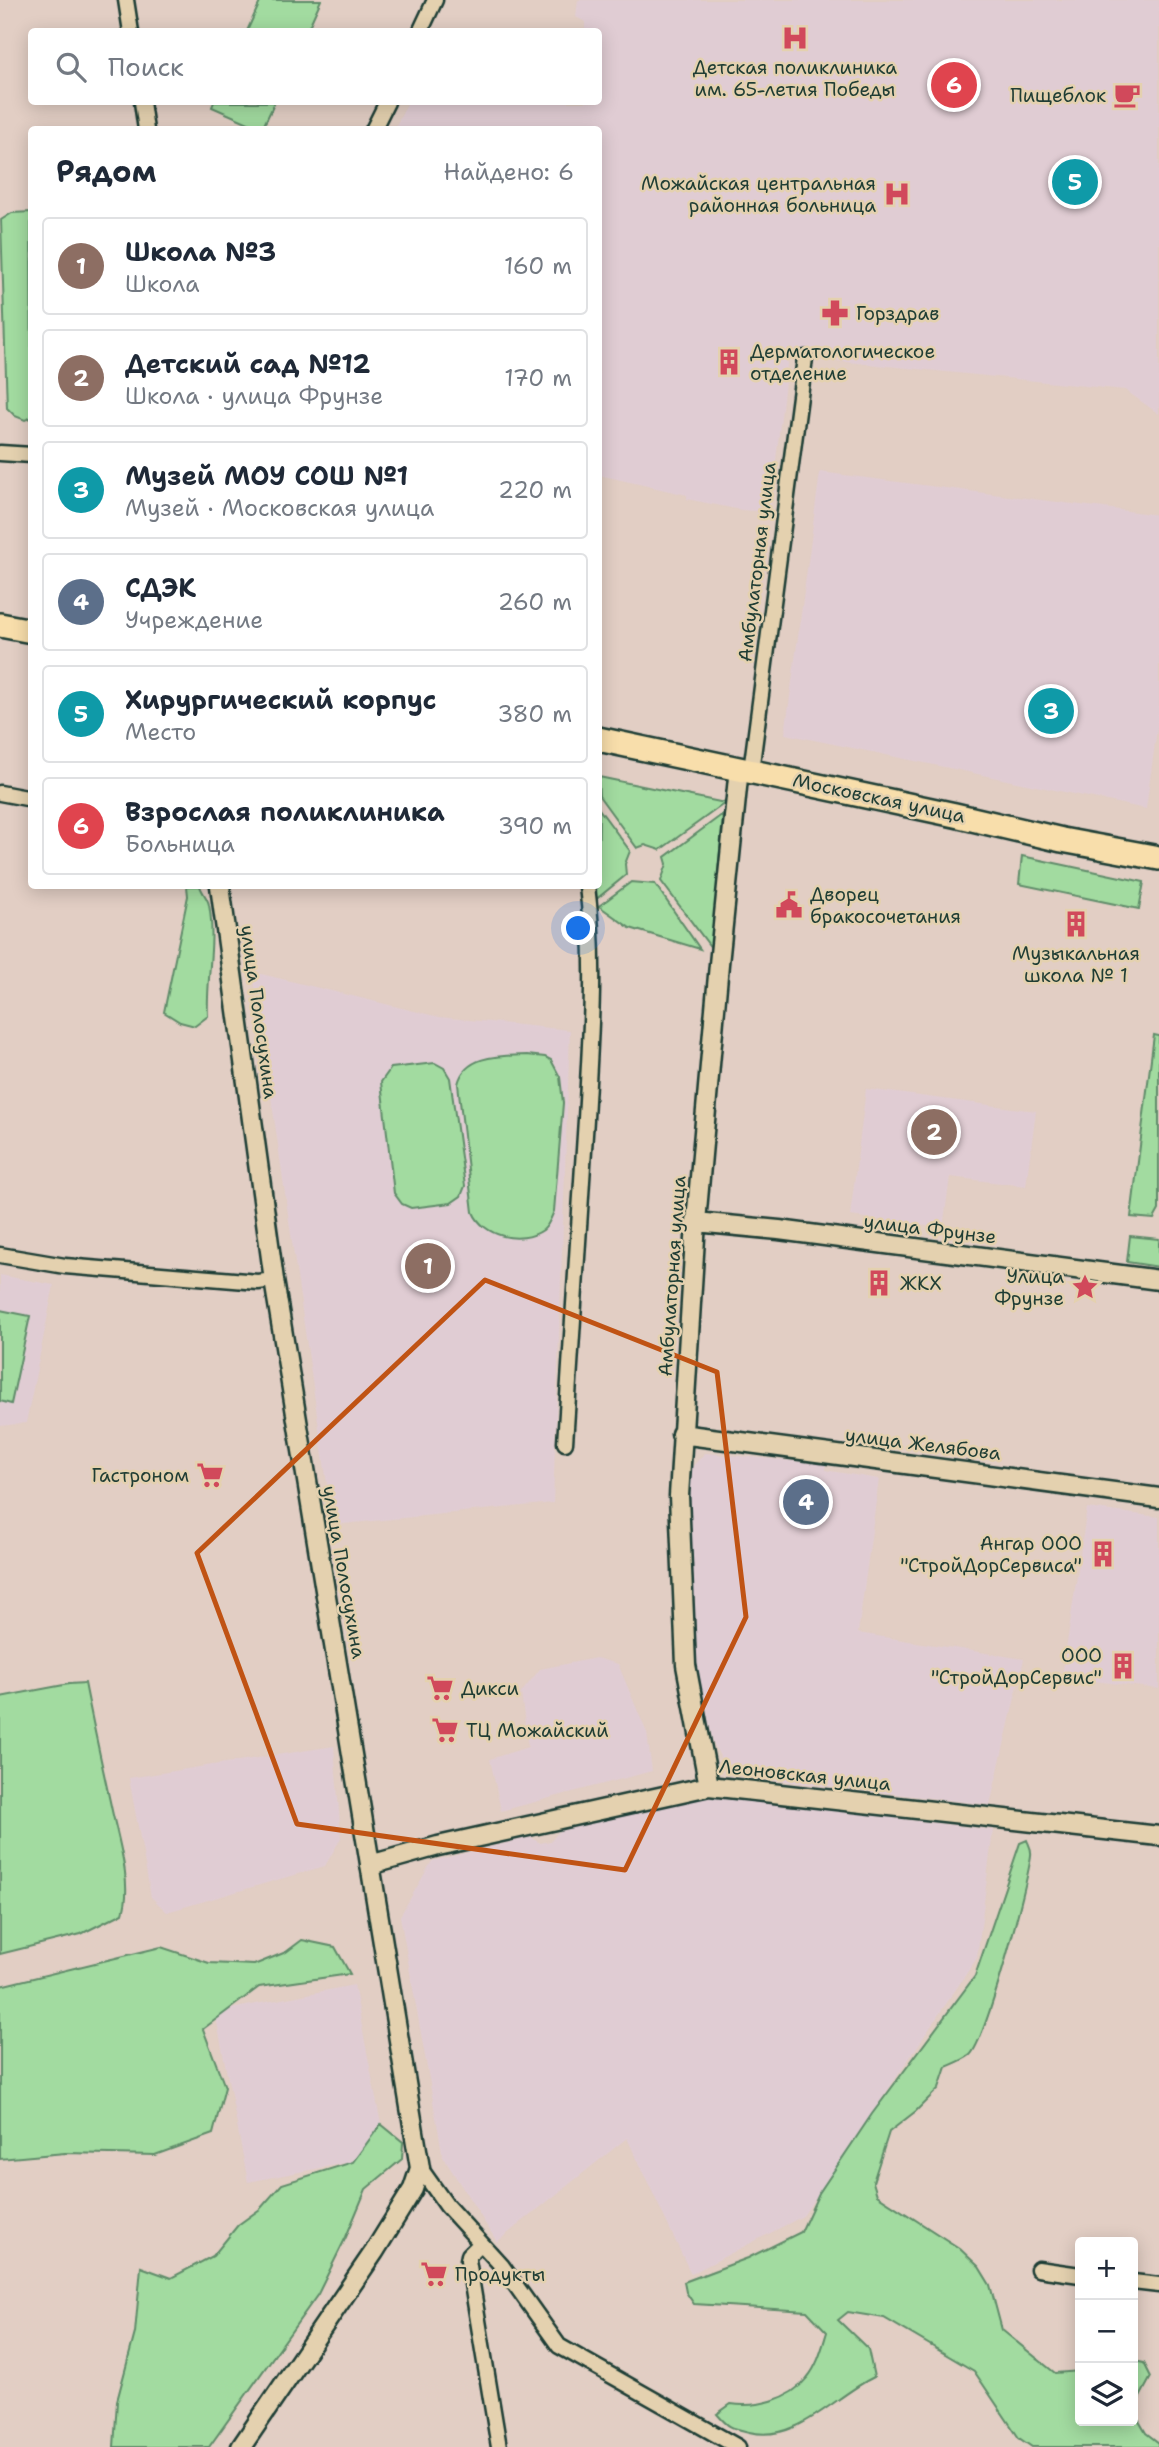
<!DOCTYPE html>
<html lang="ru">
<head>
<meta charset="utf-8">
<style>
	:root { --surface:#fff; --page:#f6f6f7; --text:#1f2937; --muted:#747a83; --line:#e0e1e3; --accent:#d93025 }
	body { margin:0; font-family:"Shantell Sans",sans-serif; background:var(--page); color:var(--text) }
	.controls { position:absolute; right:21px; bottom:21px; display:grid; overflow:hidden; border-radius:7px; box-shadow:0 4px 18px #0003 }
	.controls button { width:63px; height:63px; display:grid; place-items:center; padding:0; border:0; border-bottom:2px solid var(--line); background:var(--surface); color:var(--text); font:35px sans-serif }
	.you { position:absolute; left:579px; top:929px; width:24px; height:24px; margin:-18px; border:5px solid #fff; border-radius:50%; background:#1a73e8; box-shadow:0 0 0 10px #1a73e833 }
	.badge { display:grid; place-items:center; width:46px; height:46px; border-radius:50%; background:var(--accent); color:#fff; font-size:23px; font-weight:700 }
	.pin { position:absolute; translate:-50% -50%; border:4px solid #fff; box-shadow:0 2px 7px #0006 }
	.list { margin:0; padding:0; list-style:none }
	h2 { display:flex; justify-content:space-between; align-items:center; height:91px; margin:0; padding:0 28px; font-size:30px }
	h2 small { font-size:23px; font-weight:400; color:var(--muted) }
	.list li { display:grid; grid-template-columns:46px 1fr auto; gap:21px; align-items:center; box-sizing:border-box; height:98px; margin:0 14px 14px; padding:0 14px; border:2px solid var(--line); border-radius:7px }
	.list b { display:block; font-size:26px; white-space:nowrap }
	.list p { margin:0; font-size:23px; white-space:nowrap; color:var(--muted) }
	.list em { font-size:23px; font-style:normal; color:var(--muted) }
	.icon { flex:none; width:38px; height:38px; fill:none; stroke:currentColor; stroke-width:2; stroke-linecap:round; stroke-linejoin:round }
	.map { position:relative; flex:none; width:1159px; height:2447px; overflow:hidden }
	.search { position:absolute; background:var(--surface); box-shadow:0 4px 18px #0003; left:28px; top:28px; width:574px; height:77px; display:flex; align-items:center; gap:18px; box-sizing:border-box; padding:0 24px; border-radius:7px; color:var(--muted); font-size:26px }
	.panel { position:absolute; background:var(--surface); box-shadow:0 4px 18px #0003; left:28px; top:126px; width:574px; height:763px; border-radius:7px }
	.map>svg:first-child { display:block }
	.built { fill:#e0ccd3 }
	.green { fill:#a2dba0; stroke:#608c6a; stroke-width:2 }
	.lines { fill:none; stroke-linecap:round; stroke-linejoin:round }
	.minor-casing { stroke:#1f3d34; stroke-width:19 }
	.tertiary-casing { stroke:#1f3d34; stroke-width:23 }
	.primary-casing { stroke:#1f3d34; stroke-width:28 }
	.minor { stroke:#e4d1af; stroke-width:14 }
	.tertiary { stroke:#e4d1af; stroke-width:18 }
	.primary { stroke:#f8deab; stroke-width:23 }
	.marked { fill:none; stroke:#c05314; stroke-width:5; stroke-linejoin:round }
	.labels { text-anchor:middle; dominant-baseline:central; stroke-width:5; stroke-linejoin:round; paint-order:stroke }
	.poi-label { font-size:19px; fill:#1f3d34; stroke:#e4d1af; text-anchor:start }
	.street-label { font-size:19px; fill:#1f3d34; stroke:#e4d1af }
</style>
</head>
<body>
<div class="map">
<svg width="1159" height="2447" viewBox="0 0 1159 2447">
	<rect width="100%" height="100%" fill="#e2cec4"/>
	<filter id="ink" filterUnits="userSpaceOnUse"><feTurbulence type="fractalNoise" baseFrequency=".0143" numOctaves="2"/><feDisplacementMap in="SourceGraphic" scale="14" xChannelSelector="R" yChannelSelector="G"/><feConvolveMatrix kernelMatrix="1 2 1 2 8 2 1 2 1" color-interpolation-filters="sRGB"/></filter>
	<g filter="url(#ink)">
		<path class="built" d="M 578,0 L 1159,0 L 1159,414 L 1125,390 L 788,356 L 770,512 L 741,510 L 687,499 L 687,495 L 599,475 L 598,130 L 394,130 L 408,102 L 598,102 L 598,32 L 585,31 L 585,22 L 576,17 Z
			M 820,472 L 1159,515 L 1159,714 L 1146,809 L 785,734 Z
			M 253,972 L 439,1017 L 570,1030 L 553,1503 L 333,1525 Z
			M 866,1089 L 1036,1111 L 1026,1186 L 950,1177 L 943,1228 L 850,1216 Z
			M 0,1275 L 54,1285 L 26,1423 L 0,1426 Z
			M 705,1453 L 826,1464 L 825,1470 L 879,1479 L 858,1633 L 1024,1659 L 990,1805 L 743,1776 L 730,1769 L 721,1759 L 713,1742 L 693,1652 L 689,1514 L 691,1468 Z
			M 1087,1508 L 1159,1517 L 1159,1689 L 1062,1677 Z
			M 596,1658 L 618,1664 L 647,1733 L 652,1771 L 501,1811 L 490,1759 L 528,1747 L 521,1693 L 540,1669 Z
			M 334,1746 L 341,1838 L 325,1866 L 167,1912 L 151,1897 L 129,1778 Z
			M 711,1796 L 993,1830 L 977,1958 L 803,2216 L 691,2274 L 627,2138 L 497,2242 L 443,2157 L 400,1916 L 432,1861 L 531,1837 L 540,1843 L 551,1841 L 559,1831 Z
			M 354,1985 L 387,2155 L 248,2182 L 215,2012 Z"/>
		<path class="green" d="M 261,0 L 321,0 L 307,31 L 247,31 Z
			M 214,102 L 275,102 L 262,129 L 212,107 Z
			M 31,212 L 32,417 L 25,420 L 15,416 L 7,408 L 1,220 L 12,213 Z
			M 598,777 L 599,777 L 725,803 L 660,850 L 645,845 L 637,848 L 599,796 Z
			M 599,809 L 630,851 L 625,864 L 626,875 L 594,901 L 592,886 L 598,886 Z
			M 723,814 L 712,949 L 661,881 L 667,864 L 665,857 Z
			M 1022,856 L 1144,882 L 1139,909 L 1019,884 Z
			M 631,882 L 655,884 L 700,949 L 630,928 L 599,906 Z
			M 187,886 L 200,886 C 202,893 208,898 209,905 C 216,942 206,979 208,1016 L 195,1026 L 180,1022 L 164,1012 L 188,896 Z
			M 1154,1035 L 1159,1036 L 1159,1210 L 1154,1219 L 1131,1217 Z
			M 527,1055 L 545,1057 L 551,1060 L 560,1077 L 563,1103 L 554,1211 C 551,1218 549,1225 543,1230 C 520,1246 483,1236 473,1212 L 458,1084 C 465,1054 502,1056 527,1055 Z
			M 435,1063 L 444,1068 L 450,1078 L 465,1186 L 461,1196 L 451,1203 L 411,1208 L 402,1204 L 394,1193 L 381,1082 L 391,1068 Z
			M 1130,1236 L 1159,1239 L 1159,1267 L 1127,1262 Z
			M 0,1310 L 30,1316 L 11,1404 L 0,1401 Z
			M 85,1683 C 93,1724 102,1765 111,1806 C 117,1836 133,1883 123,1913 L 81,1934 L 0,1954 L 0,1697 L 69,1684 Z
			M 1027,1840 C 1029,1845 1032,1849 1031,1855 C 1028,1883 986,2040 970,2055 C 964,2060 953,2064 946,2067 L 939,2088 L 916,2111 L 889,2132 L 873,2182 L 877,2195 L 959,2248 L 979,2267 L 990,2285 L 1002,2330 L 1055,2373 L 1080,2371 L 1080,2421 L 1133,2421 L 1133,2411 L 1146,2433 L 1159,2443 L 1159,2447 L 1032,2447 L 1019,2438 L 974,2371 L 884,2318 L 848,2312 L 838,2320 L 868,2349 L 874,2377 C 834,2396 797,2444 749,2432 C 731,2428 729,2428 717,2414 L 731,2404 C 756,2408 790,2400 807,2378 C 818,2365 822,2348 827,2332 L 807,2311 L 694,2304 L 686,2292 L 684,2282 L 748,2258 L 801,2232 L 819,2193 L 872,2114 L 975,1976 L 1020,1843 Z
			M 302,1940 L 335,1947 L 350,1974 L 259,1987 L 203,2029 L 225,2087 L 213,2134 L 155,2155 L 65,2153 L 0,2159 L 0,1986 L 161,1947 L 209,1963 L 254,1965 L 286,1952 Z
			M 381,2124 L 403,2142 L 402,2159 L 366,2189 L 346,2237 L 318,2294 L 209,2447 L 114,2447 L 117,2401 L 135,2333 L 141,2267 L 171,2278 L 213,2256 L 238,2225 L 260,2209 L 282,2184 L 353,2162 Z
			M 1133,2361 L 1144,2363 L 1151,2377 L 1133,2410 Z"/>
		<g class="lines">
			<g class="minor-casing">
				<path id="minor" d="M 126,0 L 131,32
					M 420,32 L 435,0
					M 142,102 L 146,130
					M 373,130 L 387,102
					M 0,453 L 32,455
					M 751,771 L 805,358
					M 0,793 L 32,799
					M 0,1255 L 65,1266 L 258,1282 L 274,1280
					M 565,1443 C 573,1335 580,1227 586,1119 C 590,1041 597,963 587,886
					M 420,2168 L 447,2206 L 502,2266 L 559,2346 L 738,2447
					M 480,2244 L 469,2255 L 468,2260 L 499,2447
					M 1038,2269 L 1080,2275
					M 1133,2282 L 1159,2285"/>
			</g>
			<g class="tertiary-casing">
				<path id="tertiary" d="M 220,886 L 274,1280 L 420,2168 L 413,2189 L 374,2252 L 241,2447
					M 696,1222 L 779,1230 L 1159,1280
					M 681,1434 L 1159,1498
					M 709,1786 L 686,1665 L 679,1496 L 696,1222 L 719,964 L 739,768
					M 370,1865 L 438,1846 L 709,1786 L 1159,1836"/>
			</g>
			<g class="primary-casing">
				<path id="primary" d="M 0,625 L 32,631
					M 598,739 L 955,815 L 1062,840 L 1159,858"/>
			</g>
			<use href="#minor" class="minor"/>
			<use href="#tertiary" class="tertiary"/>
			<use href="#primary" class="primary"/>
		</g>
	</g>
	<path class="marked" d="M 485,1280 L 717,1372 L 746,1617 L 625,1870 L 297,1824 L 197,1553 Z"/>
	<defs>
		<g id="hospital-bare" transform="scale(2.1)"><path d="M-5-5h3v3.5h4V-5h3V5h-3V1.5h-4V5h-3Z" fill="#d1495b" stroke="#e4d1af" stroke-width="2.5" paint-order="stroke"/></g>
		<g id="cafe-bare" transform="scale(2.1)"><path d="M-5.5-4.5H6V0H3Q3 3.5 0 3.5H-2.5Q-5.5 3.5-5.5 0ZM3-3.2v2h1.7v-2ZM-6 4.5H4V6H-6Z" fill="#d1495b" stroke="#e4d1af" stroke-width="2.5" paint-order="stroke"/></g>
		<g id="pharmacy-bare" transform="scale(2.1)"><path d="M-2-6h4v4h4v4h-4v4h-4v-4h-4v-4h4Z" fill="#d1495b" stroke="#e4d1af" stroke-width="2.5" paint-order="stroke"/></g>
		<g id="building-bare" transform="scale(2.1)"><path d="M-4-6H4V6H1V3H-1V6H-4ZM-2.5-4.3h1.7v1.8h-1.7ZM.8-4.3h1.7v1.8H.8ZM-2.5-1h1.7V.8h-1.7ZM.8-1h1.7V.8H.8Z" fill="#d1495b" stroke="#e4d1af" stroke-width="2.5" paint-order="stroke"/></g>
		<g id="civic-bare" transform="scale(2.1)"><path d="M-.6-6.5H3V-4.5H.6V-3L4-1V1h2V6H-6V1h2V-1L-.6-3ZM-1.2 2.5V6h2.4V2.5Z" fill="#d1495b" stroke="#e4d1af" stroke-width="2.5" paint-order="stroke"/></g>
		<g id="sight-bare" transform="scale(2.1)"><path d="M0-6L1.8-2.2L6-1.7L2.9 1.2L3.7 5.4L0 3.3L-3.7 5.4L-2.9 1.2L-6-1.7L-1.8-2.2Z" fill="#d1495b" stroke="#e4d1af" stroke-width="2.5" paint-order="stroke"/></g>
		<g id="supermarket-bare" transform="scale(2.1)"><path d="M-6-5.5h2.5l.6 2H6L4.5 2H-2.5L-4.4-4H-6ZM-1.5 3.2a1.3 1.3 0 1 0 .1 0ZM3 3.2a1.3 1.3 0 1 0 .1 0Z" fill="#d1495b" stroke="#e4d1af" stroke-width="2.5" paint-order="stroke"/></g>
	</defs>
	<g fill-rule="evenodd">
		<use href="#hospital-bare" x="795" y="38"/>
		<use href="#cafe-bare" x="1127" y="95"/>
		<use href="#hospital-bare" x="897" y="194"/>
		<use href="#pharmacy-bare" x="835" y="313"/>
		<use href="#building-bare" x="729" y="362"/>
		<use href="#civic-bare" x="789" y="905"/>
		<use href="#building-bare" x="1076" y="924"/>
		<use href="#building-bare" x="879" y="1283"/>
		<use href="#sight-bare" x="1085" y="1287"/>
		<use href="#supermarket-bare" x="210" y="1475"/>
		<use href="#building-bare" x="1103" y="1554"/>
		<use href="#building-bare" x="1123" y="1666"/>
		<use href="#supermarket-bare" x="440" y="1688"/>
		<use href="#supermarket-bare" x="445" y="1730"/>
		<use href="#supermarket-bare" x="434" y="2274"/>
	</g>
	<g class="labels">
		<g class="poi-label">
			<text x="795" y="67" text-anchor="middle">Детская поликлиника<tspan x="795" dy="22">им. 65-летия Победы</tspan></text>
			<text x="1106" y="95" text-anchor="end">Пищеблок</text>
			<text x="876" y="183" text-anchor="end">Можайская центральная<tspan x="876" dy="22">районная больница</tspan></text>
			<text x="856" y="313">Горздрав</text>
			<text x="750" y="351">Дерматологическое<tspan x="750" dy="22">отделение</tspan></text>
			<text x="810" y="894">Дворец<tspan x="810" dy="22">бракосочетания</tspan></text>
			<text x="1076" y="953" text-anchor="middle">Музыкальная<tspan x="1076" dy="22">школа № 1</tspan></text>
			<text x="1064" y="1276" text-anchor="end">Улица<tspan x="1064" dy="22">Фрунзе</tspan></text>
			<text x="900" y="1283">ЖКХ</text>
			<text x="189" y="1475" text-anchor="end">Гастроном</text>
			<text x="1082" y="1543" text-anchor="end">Ангар ООО<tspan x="1082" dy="22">"СтройДорСервиса"</tspan></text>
			<text x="1102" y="1655" text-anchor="end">ООО<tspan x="1102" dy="22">"СтройДорСервис"</tspan></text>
			<text x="461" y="1688">Дикси</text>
			<text x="466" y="1730">ТЦ Можайский</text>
			<text x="455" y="2274">Продукты</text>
		</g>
		<g class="street-label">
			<text transform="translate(757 562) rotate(-83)">Амбулаторная улица</text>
			<text transform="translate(879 798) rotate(12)">Московская улица</text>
			<text transform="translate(259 1012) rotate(82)">улица Полосухина</text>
			<text transform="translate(930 1229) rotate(7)">улица Фрунзе</text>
			<text transform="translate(672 1276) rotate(-86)">Амбулаторная улица</text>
			<text transform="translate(923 1444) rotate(7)">улица Желябова</text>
			<text transform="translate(344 1572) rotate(80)">улица Полосухина</text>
			<text transform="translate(805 1775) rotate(6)">Леоновская улица</text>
		</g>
	</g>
</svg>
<div class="controls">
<button>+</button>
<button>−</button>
<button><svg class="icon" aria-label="layers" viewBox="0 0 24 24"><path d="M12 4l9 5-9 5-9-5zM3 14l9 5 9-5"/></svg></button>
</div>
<div class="you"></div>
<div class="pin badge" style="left:428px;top:1266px;background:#8d6e63">1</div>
<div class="pin badge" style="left:934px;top:1132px;background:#8d6e63">2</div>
<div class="pin badge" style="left:1051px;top:711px;background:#0f9aa8">3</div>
<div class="pin badge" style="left:806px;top:1502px;background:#5c6f8a">4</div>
<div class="pin badge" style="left:1075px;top:182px;background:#0f9aa8">5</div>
<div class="pin badge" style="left:954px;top:85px;background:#e0444e">6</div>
<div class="search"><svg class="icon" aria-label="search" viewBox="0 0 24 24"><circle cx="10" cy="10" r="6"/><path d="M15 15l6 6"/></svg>Поиск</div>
<section class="panel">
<h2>Рядом<small>Найдено: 6</small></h2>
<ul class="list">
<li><span class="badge" style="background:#8d6e63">1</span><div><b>Школа №3</b><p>Школа</p></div><em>160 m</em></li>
<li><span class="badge" style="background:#8d6e63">2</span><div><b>Детский сад №12</b><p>Школа · улица Фрунзе</p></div><em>170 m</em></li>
<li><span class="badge" style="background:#0f9aa8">3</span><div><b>Музей МОУ СОШ №1</b><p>Музей · Московская улица</p></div><em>220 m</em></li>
<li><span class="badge" style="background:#5c6f8a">4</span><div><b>СДЭК</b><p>Учреждение</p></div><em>260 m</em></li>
<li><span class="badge" style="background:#0f9aa8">5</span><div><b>Хирургический корпус</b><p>Место</p></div><em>380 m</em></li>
<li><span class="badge" style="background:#e0444e">6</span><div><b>Взрослая поликлиника</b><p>Больница</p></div><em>390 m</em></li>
</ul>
</section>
</div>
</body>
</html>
